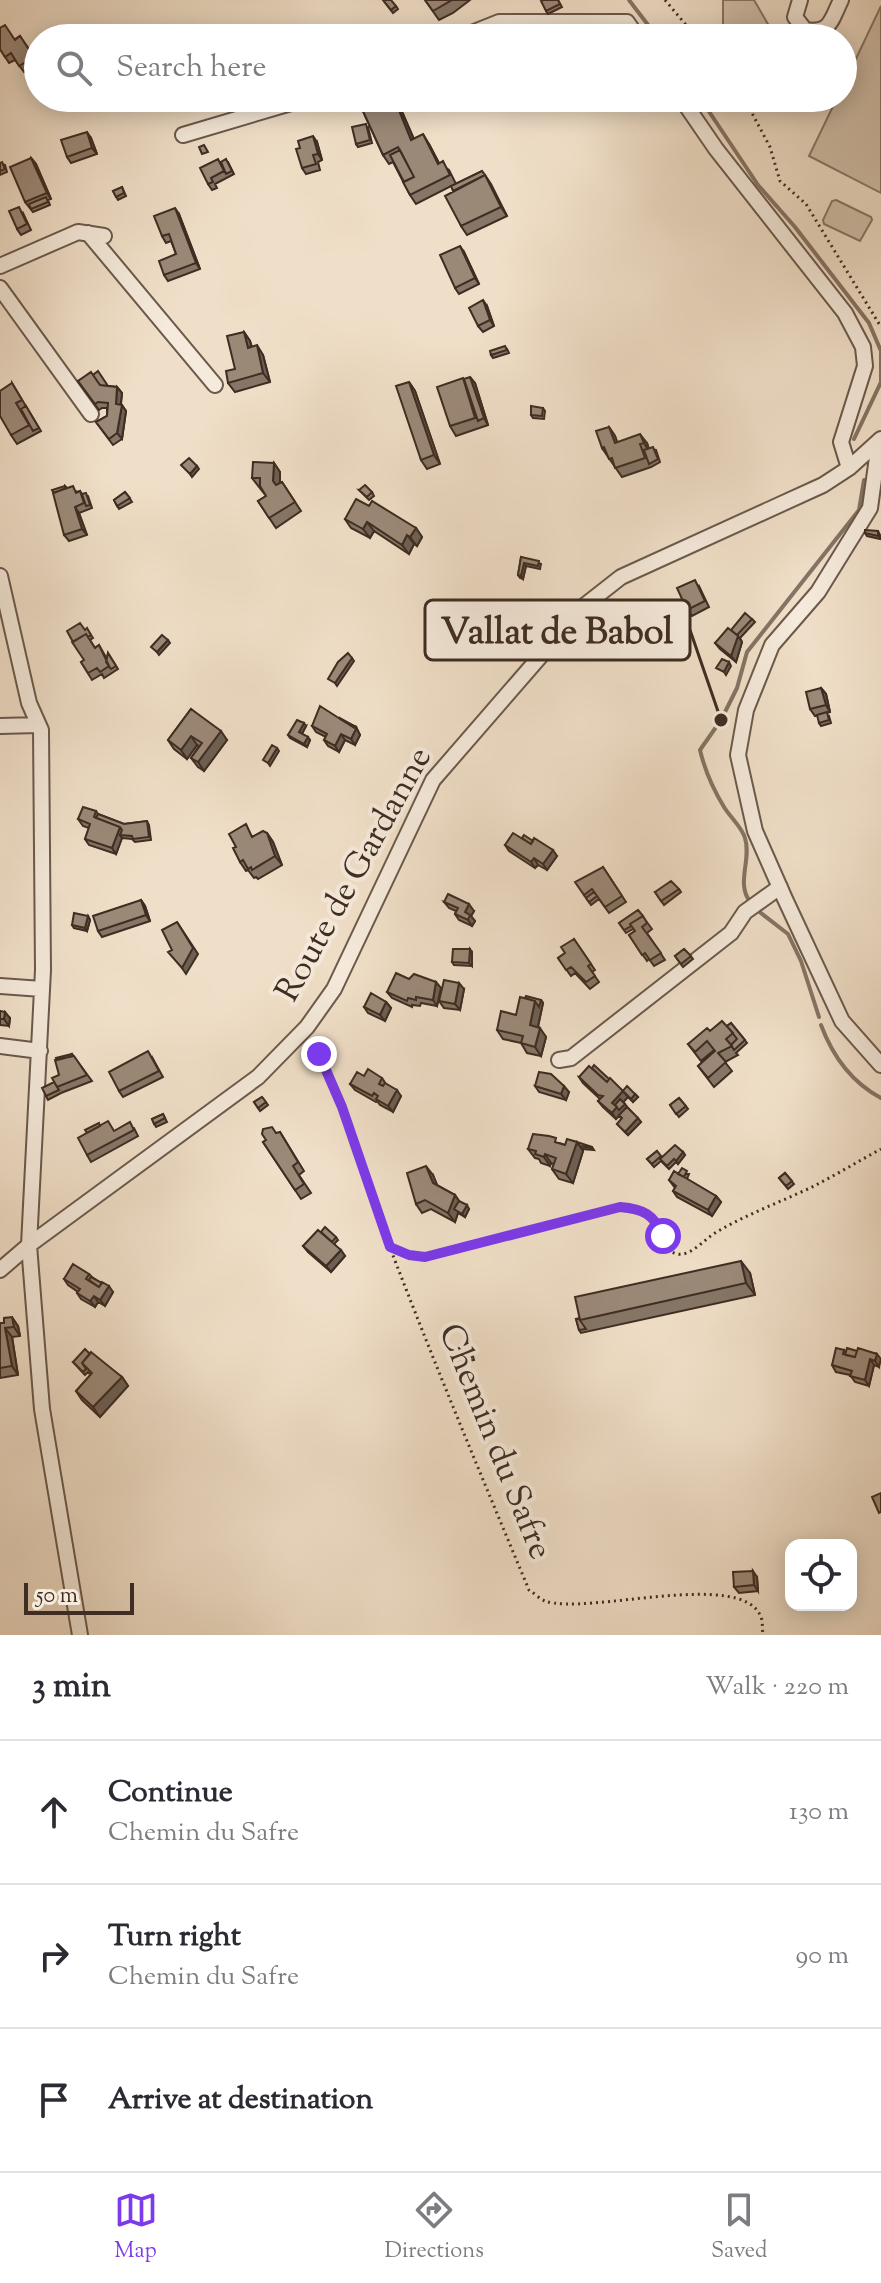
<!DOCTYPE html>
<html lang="en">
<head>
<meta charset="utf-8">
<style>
	:root { --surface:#fff; --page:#f2f2f3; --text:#2b2b33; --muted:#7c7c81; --line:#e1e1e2; --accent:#7c3aed }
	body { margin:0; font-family:"Sorts Mill Goudy",serif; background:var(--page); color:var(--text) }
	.controls { position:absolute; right:24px; bottom:24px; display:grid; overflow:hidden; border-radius:16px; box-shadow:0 4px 20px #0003 }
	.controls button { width:72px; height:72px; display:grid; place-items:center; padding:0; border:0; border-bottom:2px solid var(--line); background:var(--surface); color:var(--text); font:40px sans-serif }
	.scale { position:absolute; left:24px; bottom:20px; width:110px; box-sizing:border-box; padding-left:8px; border:4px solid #3f2c22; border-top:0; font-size:22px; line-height:28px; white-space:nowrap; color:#3f2c22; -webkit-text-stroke:6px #f5eadb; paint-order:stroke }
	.stop { position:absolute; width:24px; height:24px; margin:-18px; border:6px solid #7c3aed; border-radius:50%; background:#fff }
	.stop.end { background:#7c3aed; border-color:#fff; box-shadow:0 2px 8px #0008 }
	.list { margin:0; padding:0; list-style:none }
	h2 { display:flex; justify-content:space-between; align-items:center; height:104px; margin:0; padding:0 32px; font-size:34px }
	h2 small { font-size:26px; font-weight:400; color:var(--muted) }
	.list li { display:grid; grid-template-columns:52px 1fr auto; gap:24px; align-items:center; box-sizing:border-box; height:144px; padding:0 32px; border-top:2px solid var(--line) }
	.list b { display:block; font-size:30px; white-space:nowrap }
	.list p { margin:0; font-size:26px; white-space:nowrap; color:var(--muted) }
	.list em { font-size:26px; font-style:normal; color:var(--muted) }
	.icon { flex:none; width:44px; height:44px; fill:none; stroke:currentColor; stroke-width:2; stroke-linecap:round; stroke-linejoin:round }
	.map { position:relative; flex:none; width:881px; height:1635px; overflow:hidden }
	.search { position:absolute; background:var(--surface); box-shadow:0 4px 20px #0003; left:24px; right:24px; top:24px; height:88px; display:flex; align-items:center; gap:20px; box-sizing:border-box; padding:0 28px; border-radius:44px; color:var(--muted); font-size:30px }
	.sheet { height:536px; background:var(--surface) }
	nav { display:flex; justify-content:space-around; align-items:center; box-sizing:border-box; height:112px; border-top:2px solid var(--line); background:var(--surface); font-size:22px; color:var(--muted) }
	nav a { display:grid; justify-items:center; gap:4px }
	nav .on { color:var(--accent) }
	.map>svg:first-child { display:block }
	.green { fill:#d2c1ac; stroke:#887667; stroke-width:2 }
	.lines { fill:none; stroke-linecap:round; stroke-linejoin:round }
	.stream { stroke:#857364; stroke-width:4 }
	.minor-casing { stroke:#6b594c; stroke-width:18 }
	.path { stroke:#3f2c22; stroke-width:3; stroke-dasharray:2 4; stroke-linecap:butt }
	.minor { stroke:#f5eadb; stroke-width:14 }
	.wall { fill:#857667; stroke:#3f2c22; stroke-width:2 }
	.shaded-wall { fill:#6c6054; stroke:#3f2c22; stroke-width:2 }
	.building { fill:#9b8978; stroke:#3f2c22; stroke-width:2 }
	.route { stroke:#7c3aed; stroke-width:10 }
	.labels { text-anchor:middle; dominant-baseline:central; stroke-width:8; stroke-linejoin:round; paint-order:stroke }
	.street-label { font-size:34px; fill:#3f2c22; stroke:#f5eadb }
	.leader { fill:none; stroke:#3f2c22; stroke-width:3 }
	.callout-dot { fill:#3f2c22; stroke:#f5eadb; stroke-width:3 }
	.callout { fill:#f5eadb; stroke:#3f2c22; stroke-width:3 }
	.callout-label { font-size:36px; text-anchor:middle; font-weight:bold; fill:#3f2c22 }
</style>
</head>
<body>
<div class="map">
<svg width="881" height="1635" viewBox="0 0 881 1635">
	<rect width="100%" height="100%" fill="#f0dfc8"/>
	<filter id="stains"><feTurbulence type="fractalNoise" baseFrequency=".0025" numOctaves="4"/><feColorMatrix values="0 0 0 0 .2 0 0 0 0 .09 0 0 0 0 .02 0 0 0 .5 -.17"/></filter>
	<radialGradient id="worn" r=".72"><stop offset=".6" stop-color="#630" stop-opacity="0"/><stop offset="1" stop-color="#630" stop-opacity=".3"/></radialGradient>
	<path class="green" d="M 723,0 L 754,0 L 776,38 L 723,38 Z
		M 881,6 L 881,193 L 809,156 L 837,98 L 843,98 L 843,86 Z
		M 836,200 L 871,217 L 872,220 L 860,241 L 824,224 L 823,220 L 832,201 Z"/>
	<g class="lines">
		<path class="stream" d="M 629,0 L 658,38
			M 700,98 L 758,185 L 795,227 L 869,323 L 881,351 L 881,382 L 854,439
			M 751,903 C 735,884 752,860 745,838 C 742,827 730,817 724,807 C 713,789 705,771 700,750 L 721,720 L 737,688 L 747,652 L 859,510 L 864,480
			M 757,910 L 788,934 L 801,961 L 819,1017
			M 821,1025 C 833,1057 851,1082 881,1098"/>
		<g class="minor-casing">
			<path id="minor" d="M 800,0 L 795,17 L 805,30 C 831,34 831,20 841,0
				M 459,38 L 499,22 L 627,22 L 638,38
				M 681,98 L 716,149 L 845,313 L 863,347 L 865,366 L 841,442 L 849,468
				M 183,135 L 308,98
				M 88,233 L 215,385
				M 0,266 L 78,232 L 104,236
				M 0,288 L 91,414
				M 879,443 L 870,508 L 818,592 L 772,645 L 746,710 L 738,755 L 755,831 L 785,899 L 842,1021 L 881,1065
				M 0,576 L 29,703 L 41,730 L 43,970 L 29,1245 L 42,1409 L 80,1635
				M 0,726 L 38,725
				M 0,986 L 42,989
				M 0,1046 L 40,1051
				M 559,1060 L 571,1058 L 731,933 L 745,912 L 780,887
				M 0,1270 L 29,1245 L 258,1077 L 307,1027 L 334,989 L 433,780 L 584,606 L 621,577 L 823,485 L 849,468 L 881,439"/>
		</g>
		<path class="path" d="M 665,0 L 697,38
			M 744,98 L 770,147 L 780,181 L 806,204 L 881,327
			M 313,1042 C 344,1113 366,1186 394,1258 C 437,1370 483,1480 529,1590 C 534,1593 540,1599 545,1601 C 587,1616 742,1568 761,1617 C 763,1622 762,1629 763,1635
			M 391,1248 L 409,1255 L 425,1257 L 620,1207 C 674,1211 654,1248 677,1254 C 690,1257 705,1239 715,1233 C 745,1215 778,1203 810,1188 C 834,1176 857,1162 881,1149"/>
		<use href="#minor" class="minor"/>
	</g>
	<path class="wall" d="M 383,0 L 396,6 L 398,9 L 393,13 Z
		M 425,0 L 470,0 L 453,13 L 439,20 Z
		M 558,0 L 562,7 L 548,14 L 546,11 Z
		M 20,36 L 38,63 L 24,72 L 15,60 L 9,63 L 0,49 Z
		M 357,98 L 396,98 L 414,139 L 429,144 L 439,163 L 449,170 L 456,184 L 482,171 L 507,216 L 467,235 L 461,226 L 454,191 L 451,186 L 416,204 L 410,195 L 393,162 L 389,164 L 383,155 Z
		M 368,127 L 372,143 L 358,147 L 356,144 Z
		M 91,138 L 97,154 L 71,163 L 67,157 Z
		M 317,142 L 322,160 L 318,162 L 320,170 L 306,174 L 302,168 Z
		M 31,158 L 36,164 L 51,199 L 48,200 L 50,205 L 33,212 L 25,202 Z
		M 221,162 L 228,162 L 234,174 L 215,184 L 217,188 L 212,190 L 208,184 Z
		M 0,163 L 5,165 L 7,172 L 0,175 Z
		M 122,187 L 126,196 L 118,200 L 113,191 Z
		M 23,213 L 31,230 L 21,235 L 17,229 Z
		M 179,214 L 200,269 L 168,281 L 164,275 L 176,254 L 171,241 L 166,243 L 162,236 Z
		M 464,252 L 479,284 L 459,294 L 455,288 Z
		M 487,306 L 494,326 L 483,332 L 478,326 Z
		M 244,332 L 250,341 L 252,347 L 263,355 L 270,382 L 235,392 L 228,383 L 235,369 Z
		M 507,349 L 509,353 L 493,358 L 491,355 Z
		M 93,375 L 108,386 L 117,387 L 122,393 L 121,404 L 126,411 L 122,439 L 113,445 L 96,422 L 107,416 L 107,408 L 102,408 L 99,410 L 78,381 Z
		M 465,381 L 475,383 L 488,425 L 456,436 L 450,426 Z
		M 409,382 L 415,391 L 440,464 L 427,469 L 421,460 Z
		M 12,383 L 41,431 L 17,444 L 11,435 Z
		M 543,408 L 545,411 L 544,419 L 533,418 L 531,415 Z
		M 609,427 L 615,436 L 617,442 L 647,443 L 649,449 L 656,450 L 660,462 L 651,467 L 622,477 L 602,448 Z
		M 274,463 L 280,472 L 280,483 L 282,482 L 301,511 L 276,528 L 258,501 L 266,496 L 252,478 Z
		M 65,486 L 67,488 L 78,492 L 80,491 L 82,494 L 88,496 L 92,508 L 79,513 L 87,535 L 69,541 L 64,535 Z
		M 359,490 L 372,492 L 374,496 L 369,500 Z
		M 125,492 L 132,502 L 119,509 L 114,500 Z
		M 369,506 L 416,528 L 422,537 L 417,546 L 414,544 L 409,554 L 374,531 L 370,538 L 351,528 L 345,519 Z
		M 878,531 L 880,535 L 880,539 L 867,536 L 865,533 Z
		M 521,557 L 541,564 L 540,569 L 526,566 L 523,579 L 520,578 L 518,575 Z
		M 699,586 L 709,607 L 692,616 L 687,610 Z
		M 529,612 L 533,618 L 529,637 L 508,632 L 503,626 L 506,617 L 503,614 Z
		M 752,619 L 755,622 L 740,638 L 742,642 L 736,662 L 720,649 L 715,643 L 731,630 Z
		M 85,630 L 89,632 L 93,638 L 90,640 L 95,648 L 99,645 L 107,659 L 108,653 L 118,669 L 104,678 L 102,674 L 92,680 L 81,662 L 84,660 Z
		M 821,688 L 826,694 L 830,712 L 815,716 L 810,709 Z
		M 191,709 L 227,740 L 204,771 L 198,767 L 191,758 L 199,746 L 197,745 L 187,759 L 174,749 L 168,740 Z
		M 829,716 L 831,723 L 821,726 L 819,723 Z
		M 340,719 L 356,727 L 360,735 L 355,745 L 345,740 L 339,752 L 328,746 L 324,740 L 326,737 L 316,732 L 312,726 Z
		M 306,726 L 302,734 L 310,740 L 307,747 L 290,738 L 288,735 Z
		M 96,811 L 98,814 L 124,824 L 147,821 L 149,825 L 151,840 L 135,842 L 132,839 L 122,838 L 116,854 L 89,845 L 85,839 L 89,828 L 83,826 L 78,819 Z
		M 267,833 L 273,842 L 282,865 L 258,879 L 256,877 L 254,878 L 248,870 L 246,871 L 240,862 L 254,836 Z
		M 522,838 L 557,856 L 547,870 L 538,865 L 535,868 L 509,851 L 505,845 Z
		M 603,867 L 626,902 L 609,913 L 599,899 L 591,905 L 584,895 Z
		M 679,889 L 681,892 L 664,905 L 655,892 Z
		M 141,900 L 145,906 L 150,921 L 102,937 L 98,931 Z
		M 444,902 L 474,911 L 471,916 L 475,921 L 472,926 L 459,920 L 455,914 L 456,911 L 449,908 Z
		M 638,910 L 652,929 L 647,933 L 665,960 L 654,966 L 649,959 L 647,961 L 629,935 L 635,931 L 633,929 L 626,933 L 619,923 Z
		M 88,916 L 90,920 L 87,931 L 74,928 L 72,925 Z
		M 574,939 L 595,970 L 592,972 L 599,982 L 590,989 L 575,973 L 571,976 L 558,958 L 565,953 Z
		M 684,949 L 693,959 L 683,967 L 675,956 Z
		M 472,952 L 472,966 L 454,965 L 452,962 Z
		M 409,979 L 441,988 L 437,1006 L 421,1003 L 420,1006 L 412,1005 L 412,1007 L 392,998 L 387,992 Z
		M 464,989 L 460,1010 L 444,1008 L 439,1001 Z
		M 541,1000 L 543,1003 L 538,1027 L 546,1037 L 541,1056 L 527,1053 L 521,1043 L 503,1039 L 497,1030 L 516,1015 Z
		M 386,1002 L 391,1008 L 385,1021 L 368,1013 L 364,1007 Z
		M 0,1011 L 10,1018 L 9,1026 L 0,1025 Z
		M 731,1023 L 747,1043 L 736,1053 L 738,1055 L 725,1062 L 732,1071 L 714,1087 L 698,1066 L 715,1051 L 714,1050 L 701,1061 L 688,1044 L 710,1031 L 727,1026 Z
		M 72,1054 L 92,1081 L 61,1093 L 48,1100 L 46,1096 Z
		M 152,1057 L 163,1077 L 123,1097 L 119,1091 Z
		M 364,1076 L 382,1078 L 386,1084 L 401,1096 L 393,1112 L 380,1105 L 377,1101 L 376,1102 L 355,1090 L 350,1084 Z
		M 579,1077 L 635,1094 L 638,1097 L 633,1102 L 628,1097 L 623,1102 L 627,1107 L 641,1122 L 628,1135 L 617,1124 L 622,1119 L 619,1116 L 616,1119 L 603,1107 L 598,1101 L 600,1099 L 583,1083 Z
		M 535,1086 L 569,1092 L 566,1100 L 539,1092 Z
		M 262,1097 L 268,1105 L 260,1111 L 254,1102 Z
		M 679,1098 L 688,1109 L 679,1117 L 670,1105 Z
		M 163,1114 L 167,1122 L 156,1127 L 152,1119 Z
		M 100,1126 L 114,1131 L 134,1128 L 138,1136 L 91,1162 L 87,1155 L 87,1133 Z
		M 280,1132 L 304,1171 L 299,1175 L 311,1193 L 301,1199 L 263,1142 Z
		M 559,1143 L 565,1145 L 592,1147 L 594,1150 L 582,1149 L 583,1151 L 573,1183 L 559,1179 L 552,1169 L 554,1164 L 551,1163 L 550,1166 L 541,1163 L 539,1159 L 535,1158 L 528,1149 Z
		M 657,1151 L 662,1158 L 683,1152 L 685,1155 L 678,1164 L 676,1162 L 669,1169 L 661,1161 L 654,1167 L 647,1159 Z
		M 785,1173 L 794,1184 L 788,1189 L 779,1178 Z
		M 678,1174 L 689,1174 L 687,1179 L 716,1196 L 721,1202 L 712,1216 L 677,1197 L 673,1191 L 675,1188 L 669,1180 Z
		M 433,1175 L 437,1185 L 455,1195 L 459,1201 L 469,1209 L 465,1217 L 458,1213 L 455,1222 L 431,1209 L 422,1213 L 416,1204 Z
		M 321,1232 L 336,1237 L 338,1240 L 334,1244 L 345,1256 L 331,1272 L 308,1252 L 303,1246 Z
		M 750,1273 L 755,1295 L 581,1333 L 579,1330 L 576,1319 Z
		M 89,1274 L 92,1277 L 113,1292 L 105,1306 L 98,1302 L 95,1307 L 81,1299 L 77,1293 L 78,1292 L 68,1285 L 64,1279 Z
		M 0,1323 L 18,1326 L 20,1336 L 12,1337 L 18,1375 L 0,1378 Z
		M 471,1349 L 474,1360 L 456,1364 L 454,1361 Z
		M 844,1350 L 846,1353 L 857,1351 L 877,1354 L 879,1367 L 874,1365 L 869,1386 L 855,1382 L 850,1375 L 836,1372 L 832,1365 Z
		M 90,1354 L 122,1377 L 128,1386 L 100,1417 L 82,1400 L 76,1391 L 91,1375 L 88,1372 L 85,1375 L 73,1362 Z
		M 757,1577 L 758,1591 L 739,1593 L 734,1587 Z"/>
	<path class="shaded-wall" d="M 394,98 L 396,98 L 418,149 L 411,140 Z
		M 87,132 L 91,138 L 97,154 L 92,148 Z
		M 423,134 L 429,144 L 444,173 L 438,164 Z
		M 313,136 L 317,142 L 322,160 L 318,154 Z
		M 31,158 L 36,164 L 51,199 L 47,193 Z
		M 485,175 L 491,184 L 507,216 L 501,207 Z
		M 175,208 L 179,214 L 200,269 L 196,263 Z
		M 460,246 L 464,252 L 479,284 L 475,278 Z
		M 483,300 L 487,306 L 494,326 L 490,320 Z
		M 244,332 L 250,341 L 254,357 L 248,348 Z
		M 257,345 L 263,355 L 270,382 L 263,373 Z
		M 470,377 L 475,383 L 488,425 L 484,418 Z
		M 409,382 L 415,391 L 440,464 L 434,455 Z
		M 117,387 L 122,393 L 120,410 L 116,404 Z
		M 122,405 L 126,411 L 122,439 L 117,433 Z
		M 609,427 L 615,436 L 621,452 L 615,443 Z
		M 640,434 L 647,443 L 650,453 L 644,443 Z
		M 274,463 L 280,472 L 280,490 L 273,481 Z
		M 197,466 L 199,469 L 192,477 L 190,474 Z
		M 75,507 L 79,513 L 87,535 L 82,529 Z
		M 367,522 L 374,531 L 370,538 L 363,529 Z
		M 416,528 L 422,537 L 417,546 L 410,537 Z
		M 407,535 L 414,544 L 409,554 L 402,545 Z
		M 524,563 L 526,566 L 523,579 L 521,576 Z
		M 529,612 L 533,618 L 529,637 L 525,631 Z
		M 738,636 L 742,642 L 736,662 L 731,656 Z
		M 168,640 L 170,643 L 159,655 L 157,652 Z
		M 352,658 L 354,661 L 337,686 L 335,683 Z
		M 729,662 L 731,666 L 726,675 L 724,672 Z
		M 821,688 L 826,694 L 830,712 L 826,705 Z
		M 304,723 L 306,726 L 301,735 L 299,732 Z
		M 356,727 L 360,735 L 355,745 L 351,739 Z
		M 221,731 L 227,740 L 204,771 L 198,762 Z
		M 341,734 L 345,740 L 339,752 L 335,746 Z
		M 191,736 L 197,745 L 187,759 L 181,750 Z
		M 308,737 L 310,740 L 307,747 L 304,744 Z
		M 277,748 L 279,751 L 270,766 L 268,763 Z
		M 120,827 L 124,833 L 120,835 L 122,838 L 116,854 L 112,848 Z
		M 267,833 L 273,842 L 282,865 L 275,856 Z
		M 553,850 L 557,856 L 547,870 L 543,864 Z
		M 534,858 L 538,865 L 535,868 L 531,862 Z
		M 141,900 L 145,906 L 150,921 L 146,915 Z
		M 469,904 L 474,911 L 471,916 L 475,921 L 472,926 L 468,920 L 465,912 Z
		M 88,916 L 90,920 L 87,931 L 85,928 Z
		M 177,922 L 198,954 L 186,974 L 182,968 Z
		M 470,949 L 472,952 L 472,966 L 469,963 Z
		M 436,982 L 441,988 L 437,1006 L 433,1000 Z
		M 459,983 L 464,989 L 460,1010 L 455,1004 Z
		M 541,1000 L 543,1003 L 536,1035 L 530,1025 L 535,1001 Z
		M 386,1002 L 391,1008 L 385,1021 L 380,1015 Z
		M 5,1012 L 10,1018 L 9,1026 L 4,1019 Z
		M 540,1028 L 546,1037 L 541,1056 L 535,1047 Z
		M 564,1086 L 569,1092 L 566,1100 L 561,1094 Z
		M 397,1090 L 401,1096 L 393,1112 L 388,1106 Z
		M 623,1091 L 628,1097 L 618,1108 L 625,1104 L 627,1107 L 616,1119 L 612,1113 L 612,1103 Z
		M 635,1094 L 638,1097 L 633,1102 L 631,1099 Z
		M 638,1118 L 641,1122 L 628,1135 L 625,1132 Z
		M 577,1142 L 583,1151 L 573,1183 L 566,1174 Z
		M 683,1152 L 685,1155 L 678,1164 L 676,1161 Z
		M 545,1154 L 551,1163 L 550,1166 L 544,1157 Z
		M 426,1166 L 433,1175 L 440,1192 L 433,1183 Z
		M 455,1195 L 461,1204 L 455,1222 L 448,1213 Z
		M 716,1196 L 721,1202 L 712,1216 L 708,1210 Z
		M 467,1205 L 469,1209 L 465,1217 L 462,1214 Z
		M 341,1250 L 345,1256 L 331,1272 L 326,1266 Z
		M 741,1261 L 750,1273 L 755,1295 L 746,1283 Z
		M 109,1286 L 113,1292 L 105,1306 L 100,1300 Z
		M 94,1296 L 98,1302 L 95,1307 L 90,1301 Z
		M 12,1317 L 18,1326 L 20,1336 L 14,1327 Z
		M 5,1328 L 12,1337 L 18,1375 L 12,1366 Z
		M 877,1354 L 881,1359 L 879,1367 L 875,1361 Z
		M 870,1359 L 874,1365 L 869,1386 L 865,1380 Z
		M 122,1377 L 128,1386 L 100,1417 L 93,1407 Z
		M 753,1571 L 757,1577 L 758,1591 L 754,1585 Z"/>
	<path class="building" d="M 383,0 L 391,0 L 396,6 L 391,10 Z
		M 425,0 L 452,0 L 433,11 Z
		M 544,0 L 558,0 L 560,4 L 546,11 L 541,1 Z
		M 5,25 L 15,40 L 20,36 L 34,57 L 19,66 L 11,53 L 5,57 L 0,49 L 0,28 Z
		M 506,32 L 508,38 L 484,38 L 484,37 Z
		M 476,35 L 477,38 L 463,38 Z
		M 357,98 L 394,98 L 411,140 L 423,134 L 438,164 L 443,161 L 450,175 L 410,195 L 403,182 L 414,177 L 398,147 L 383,155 Z
		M 366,124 L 370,140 L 356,144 L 352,127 Z
		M 87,132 L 92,148 L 67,157 L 61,140 Z
		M 313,136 L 318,154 L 313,155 L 316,164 L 302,168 L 296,149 L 300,148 L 298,141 Z
		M 204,145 L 208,152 L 202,154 L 199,147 Z
		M 400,150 L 414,177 L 404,182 L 390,155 Z
		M 31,158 L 47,193 L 25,202 L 10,167 Z
		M 218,159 L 224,171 L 211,178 L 213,182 L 208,184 L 200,168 Z
		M 226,159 L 232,171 L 226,174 L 221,162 Z
		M 2,162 L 5,169 L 0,171 L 0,163 Z
		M 482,171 L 485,175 L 453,191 L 451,186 Z
		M 485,175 L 501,207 L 461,226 L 445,196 Z
		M 122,187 L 124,193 L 116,197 L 113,191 Z
		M 46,197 L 48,202 L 31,209 L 29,204 Z
		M 19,207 L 27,224 L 17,229 L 9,211 Z
		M 175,208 L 196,263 L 164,275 L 159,261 L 176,254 L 169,234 L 162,236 L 154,216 Z
		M 460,246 L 475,278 L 455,288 L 440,255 Z
		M 483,300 L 490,320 L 478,326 L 469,308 Z
		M 244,332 L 248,348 L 257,345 L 263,373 L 228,383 L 226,371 L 235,369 L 227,336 Z
		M 505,346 L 507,350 L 491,355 L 490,351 Z
		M 98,371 L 108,386 L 100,385 L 93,375 Z
		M 91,372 L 100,385 L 117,387 L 116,404 L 122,405 L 117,433 L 109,439 L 96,422 L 107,416 L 108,403 L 98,402 L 95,404 L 78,381 Z
		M 470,377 L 484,418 L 478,421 L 464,379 Z
		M 463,378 L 475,418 L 450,426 L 437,387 Z
		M 409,382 L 434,455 L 421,460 L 396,386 Z
		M 12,383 L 22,400 L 16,403 L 29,425 L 11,435 L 0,416 L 0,391 Z
		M 26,406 L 39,428 L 33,431 L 21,409 Z
		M 531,406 L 543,408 L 542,416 L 531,415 Z
		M 609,427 L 615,443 L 640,434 L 644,443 L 640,444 L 645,458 L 615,468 L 612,458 L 609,459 L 604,447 L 602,448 L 596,431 Z
		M 653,447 L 658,459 L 649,464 L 644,450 Z
		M 189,458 L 197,466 L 190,474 L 181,465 Z
		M 253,462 L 274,463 L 273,481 L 276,485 L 282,482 L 295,502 L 269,518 L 258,501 L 266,496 L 260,486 L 260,478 L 252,478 Z
		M 365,485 L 372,492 L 367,497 L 359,490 Z
		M 65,486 L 66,488 L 54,493 L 52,490 Z
		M 73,486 L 76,493 L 80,491 L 84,503 L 75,507 L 82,529 L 64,535 L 53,493 Z
		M 125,492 L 130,498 L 117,506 L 114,500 Z
		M 86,493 L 90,505 L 86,506 L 82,494 Z
		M 356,499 L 369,506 L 372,501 L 416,528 L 410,537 L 407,535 L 402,545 L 367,522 L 363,529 L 345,519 Z
		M 865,530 L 878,531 L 878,536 L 865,533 Z
		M 521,557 L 539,561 L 538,566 L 524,563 L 521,576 L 518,575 Z
		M 695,580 L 705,601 L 687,610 L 677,588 Z
		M 745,613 L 752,619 L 737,635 L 731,630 Z
		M 80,623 L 85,630 L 87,628 L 91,635 L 88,637 L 86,634 L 73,642 L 67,631 Z
		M 728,628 L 738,636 L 731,656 L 715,643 Z
		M 86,634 L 95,648 L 99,645 L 109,666 L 100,672 L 97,668 L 88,673 L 81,662 L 84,660 L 72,642 Z
		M 162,635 L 168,640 L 157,652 L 151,647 Z
		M 108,653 L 116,666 L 111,669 L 106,662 Z
		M 348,653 L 352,658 L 335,683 L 328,679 L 338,662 Z
		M 722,659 L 729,662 L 724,672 L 716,668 Z
		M 821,688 L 826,705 L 810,709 L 806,692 Z
		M 320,706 L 356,729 L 351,739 L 341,734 L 335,746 L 324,740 L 327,734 L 312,726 Z
		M 191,709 L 221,731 L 198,762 L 191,758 L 202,743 L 191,736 L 181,750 L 168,740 Z
		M 827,712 L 829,720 L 819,723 L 817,715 Z
		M 340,718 L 356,727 L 355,728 L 340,719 Z
		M 297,720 L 304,723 L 299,732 L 308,737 L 304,744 L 288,735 Z
		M 272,745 L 277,748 L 268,763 L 263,760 Z
		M 83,807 L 96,811 L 94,817 L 120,827 L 112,848 L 85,839 L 90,824 L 78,819 Z
		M 98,814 L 124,824 L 147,821 L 149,837 L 133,839 L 132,836 L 120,835 L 122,830 L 120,827 L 96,818 Z
		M 246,824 L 252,837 L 263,831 L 267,833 L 275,856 L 252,870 L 251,867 L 248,869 L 243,860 L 240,862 L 233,848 L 236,847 L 229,834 Z
		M 513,833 L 531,844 L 534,838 L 553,850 L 543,864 L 534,858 L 531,862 L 505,845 Z
		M 524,835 L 533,841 L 531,844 L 522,838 Z
		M 603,867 L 622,896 L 605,907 L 592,889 L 584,895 L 575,882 Z
		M 671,881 L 679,889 L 661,901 L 655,892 Z
		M 594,892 L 597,896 L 589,902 L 586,898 Z
		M 448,894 L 469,904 L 465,912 L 470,915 L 468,920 L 455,914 L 458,908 L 444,902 Z
		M 141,900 L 146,915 L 98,931 L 93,916 Z
		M 638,910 L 643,916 L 630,924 L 631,926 L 624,930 L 619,923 Z
		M 74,913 L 88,916 L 85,928 L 72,925 Z
		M 643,916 L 647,923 L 642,927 L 661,953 L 650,960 L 645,953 L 642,955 L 629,935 L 635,931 L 630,924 Z
		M 177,922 L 193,948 L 182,968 L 168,952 L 172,950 L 162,930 Z
		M 574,939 L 591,964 L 588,966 L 595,976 L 586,982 L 571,967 L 566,970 L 558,958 L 565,953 L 561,947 Z
		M 453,949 L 470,949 L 469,963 L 452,962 Z
		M 684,949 L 691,956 L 681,964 L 675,956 Z
		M 396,973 L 409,979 L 414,974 L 436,982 L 433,1000 L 416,997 L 416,1000 L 408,998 L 407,1001 L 387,992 Z
		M 444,980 L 459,983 L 455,1004 L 439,1001 Z
		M 371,993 L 386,1002 L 380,1015 L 364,1007 Z
		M 526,996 L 541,1000 L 539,1007 L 535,1001 L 525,998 Z
		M 520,997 L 535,1001 L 530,1025 L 540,1028 L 535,1047 L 521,1043 L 523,1036 L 497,1030 L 501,1011 L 516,1015 Z
		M 0,1011 L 5,1012 L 4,1019 L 0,1019 Z
		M 722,1021 L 733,1033 L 726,1039 L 732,1046 L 718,1053 L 726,1062 L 708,1078 L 698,1066 L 715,1051 L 707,1041 L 695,1052 L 688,1044 L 707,1028 L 710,1031 Z
		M 731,1023 L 745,1040 L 734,1050 L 731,1045 L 737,1039 L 727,1026 Z
		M 148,1051 L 159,1071 L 119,1091 L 109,1072 Z
		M 72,1054 L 73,1056 L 57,1060 L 56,1058 Z
		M 74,1056 L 87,1075 L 57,1087 L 52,1078 L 59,1075 L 55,1060 Z
		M 594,1065 L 609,1079 L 607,1082 L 592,1068 Z
		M 589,1066 L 607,1082 L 610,1078 L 623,1091 L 612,1103 L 617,1107 L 612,1113 L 598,1101 L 603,1096 L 598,1095 L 579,1077 Z
		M 368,1069 L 382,1078 L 379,1084 L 383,1086 L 385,1083 L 397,1090 L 388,1106 L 376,1099 L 378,1096 L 374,1093 L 372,1096 L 350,1084 L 357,1072 L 364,1076 Z
		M 539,1072 L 551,1074 L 564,1086 L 561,1094 L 535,1086 Z
		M 54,1082 L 59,1090 L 46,1096 L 42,1088 Z
		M 627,1086 L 635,1094 L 631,1099 L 623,1091 Z
		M 262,1097 L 266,1102 L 258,1108 L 254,1102 Z
		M 679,1098 L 686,1106 L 676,1114 L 670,1105 Z
		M 620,1099 L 625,1104 L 619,1110 L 615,1105 Z
		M 627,1107 L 638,1118 L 625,1132 L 617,1124 L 622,1118 L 619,1115 Z
		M 163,1114 L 165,1118 L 154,1124 L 152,1119 Z
		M 108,1121 L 114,1131 L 130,1122 L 134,1130 L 87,1155 L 78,1138 Z
		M 99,1123 L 100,1126 L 87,1133 L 85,1130 Z
		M 272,1127 L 276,1133 L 280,1132 L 298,1162 L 293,1166 L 304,1184 L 295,1190 L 263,1142 L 266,1140 L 262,1134 L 263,1129 Z
		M 533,1134 L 549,1136 L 556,1138 L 555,1142 L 565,1145 L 567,1139 L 577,1142 L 566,1174 L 552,1169 L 556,1158 L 545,1154 L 544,1157 L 535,1154 L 536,1151 L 528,1149 Z
		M 577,1142 L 592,1147 L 592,1148 L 580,1146 Z
		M 675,1145 L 683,1152 L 676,1161 L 674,1159 L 667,1166 L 660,1159 Z
		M 657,1151 L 661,1156 L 652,1164 L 647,1159 Z
		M 426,1166 L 433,1183 L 455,1195 L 448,1213 L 425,1200 L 416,1204 L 407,1173 Z
		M 682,1168 L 687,1171 L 684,1177 L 678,1174 Z
		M 674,1171 L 716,1196 L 708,1210 L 673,1191 L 676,1186 L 669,1180 Z
		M 785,1173 L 792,1181 L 786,1186 L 779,1178 Z
		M 459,1201 L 467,1205 L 462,1214 L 454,1209 Z
		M 325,1227 L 336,1237 L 332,1242 L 321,1232 Z
		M 318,1230 L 341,1250 L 326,1266 L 303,1246 Z
		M 741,1261 L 746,1283 L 580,1320 L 575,1297 Z
		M 73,1264 L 89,1274 L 86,1279 L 99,1287 L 102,1282 L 109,1286 L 100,1300 L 94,1296 L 90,1301 L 77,1293 L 80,1289 L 64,1279 Z
		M 91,1277 L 102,1283 L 99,1287 L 89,1280 Z
		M 12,1317 L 14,1327 L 5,1328 L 12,1366 L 0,1368 L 0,1323 L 4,1323 L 4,1318 Z
		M 576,1319 L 579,1319 L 586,1329 L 579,1330 Z
		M 469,1346 L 471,1357 L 454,1361 L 451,1350 Z
		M 836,1348 L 844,1350 L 843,1354 L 855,1357 L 858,1348 L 877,1354 L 875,1361 L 870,1359 L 865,1380 L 850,1376 L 852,1371 L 832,1365 Z
		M 847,1348 L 857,1351 L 855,1357 L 845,1355 Z
		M 85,1349 L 90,1354 L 82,1363 L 86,1369 L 83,1372 L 73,1362 Z
		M 91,1352 L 122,1377 L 93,1407 L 76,1391 L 92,1373 L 82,1363 Z
		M 881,1493 L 881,1512 L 879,1513 L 872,1497 Z
		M 753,1571 L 754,1585 L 734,1587 L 733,1572 Z"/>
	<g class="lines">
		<path class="route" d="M 319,1054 L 342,1107 L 390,1247 L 409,1255 L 425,1257 L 620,1207 C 643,1209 654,1214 663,1236"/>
	</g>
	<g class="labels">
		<g class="street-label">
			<text transform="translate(355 875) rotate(-61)">Route de Gardanne</text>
			<text transform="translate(494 1442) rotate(68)">Chemin du Safre</text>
		</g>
	</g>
	<path class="leader" d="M721 720L690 630"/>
	<circle class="callout-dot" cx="721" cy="720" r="8"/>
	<rect class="callout" x="425" y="600" width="265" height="60" rx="8"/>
	<g class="callout-label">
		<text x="557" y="643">Vallat de Babol</text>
	</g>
	<rect width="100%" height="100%" filter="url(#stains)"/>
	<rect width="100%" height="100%" fill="url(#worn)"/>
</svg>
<div class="controls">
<button><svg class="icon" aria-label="locate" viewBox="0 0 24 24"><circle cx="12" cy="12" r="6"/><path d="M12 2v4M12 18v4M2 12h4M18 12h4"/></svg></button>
</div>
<div class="scale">50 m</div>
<div class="stop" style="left:663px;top:1236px"></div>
<div class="stop end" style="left:319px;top:1054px"></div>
<div class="search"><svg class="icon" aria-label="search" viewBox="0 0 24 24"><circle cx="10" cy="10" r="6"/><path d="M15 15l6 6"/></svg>Search here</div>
</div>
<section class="sheet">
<h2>3 min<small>Walk · 220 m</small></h2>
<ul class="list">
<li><svg class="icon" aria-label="ahead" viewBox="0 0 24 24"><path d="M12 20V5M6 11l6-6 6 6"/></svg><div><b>Continue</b><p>Chemin du Safre</p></div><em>130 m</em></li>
<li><svg class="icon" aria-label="right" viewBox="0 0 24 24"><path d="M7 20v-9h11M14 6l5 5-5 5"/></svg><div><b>Turn right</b><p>Chemin du Safre</p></div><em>90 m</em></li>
<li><svg class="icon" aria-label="arrive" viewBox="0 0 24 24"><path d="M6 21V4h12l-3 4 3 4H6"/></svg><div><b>Arrive at destination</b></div></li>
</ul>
</section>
<nav>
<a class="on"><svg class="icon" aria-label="map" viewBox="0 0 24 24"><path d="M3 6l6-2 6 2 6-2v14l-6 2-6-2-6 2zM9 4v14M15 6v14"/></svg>Map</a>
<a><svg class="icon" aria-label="directions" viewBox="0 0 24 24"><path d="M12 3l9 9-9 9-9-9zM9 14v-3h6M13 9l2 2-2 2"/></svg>Directions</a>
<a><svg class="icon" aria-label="saved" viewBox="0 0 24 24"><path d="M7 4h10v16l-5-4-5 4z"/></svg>Saved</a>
</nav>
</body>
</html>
